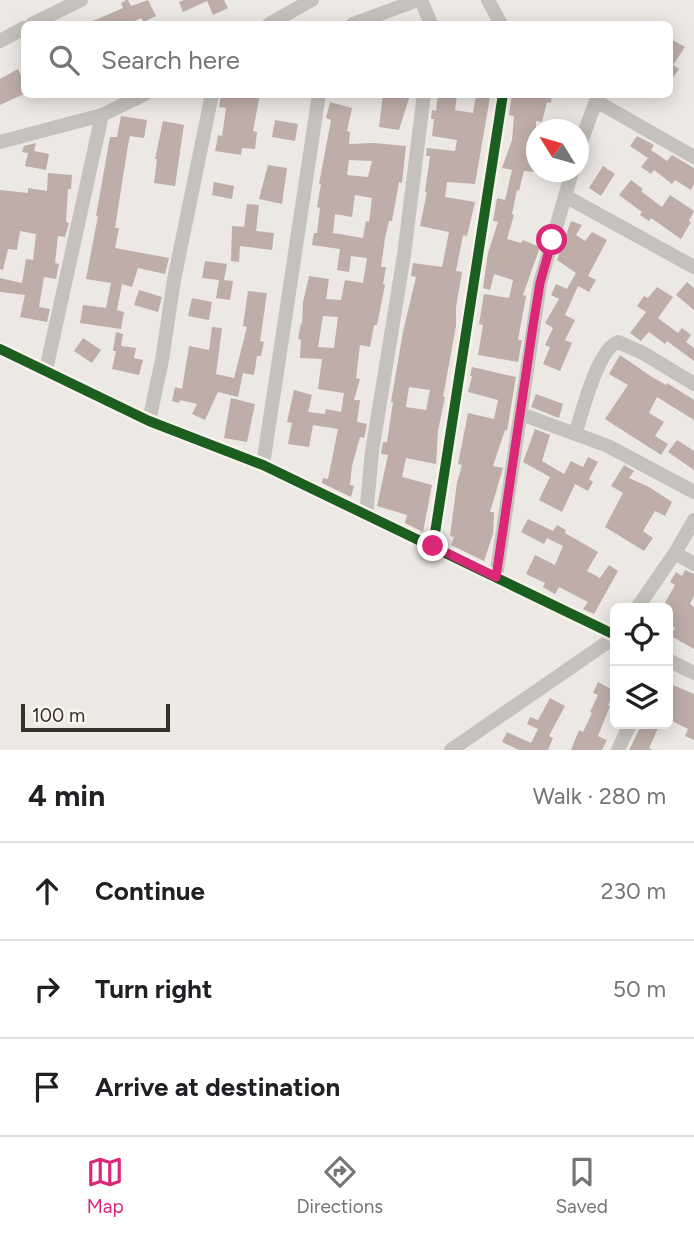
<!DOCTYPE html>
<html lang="en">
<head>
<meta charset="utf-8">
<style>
	:root { --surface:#fff; --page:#f6f6f6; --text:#202124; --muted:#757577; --line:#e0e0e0; --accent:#db2777 }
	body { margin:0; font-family:Figtree,sans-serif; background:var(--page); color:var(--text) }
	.controls { position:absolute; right:21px; bottom:21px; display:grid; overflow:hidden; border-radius:10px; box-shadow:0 4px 18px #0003 }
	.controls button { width:63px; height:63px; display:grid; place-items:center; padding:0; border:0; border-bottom:2px solid var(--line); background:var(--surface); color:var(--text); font:35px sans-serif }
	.compass { position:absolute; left:526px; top:119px; width:63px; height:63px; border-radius:50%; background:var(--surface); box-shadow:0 4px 18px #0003; rotate:307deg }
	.scale { position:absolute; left:21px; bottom:18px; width:149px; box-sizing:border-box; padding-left:7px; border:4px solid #362f2a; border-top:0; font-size:19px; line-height:24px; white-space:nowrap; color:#362f2a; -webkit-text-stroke:5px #f8f3ec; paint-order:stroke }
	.stop { position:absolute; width:21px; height:21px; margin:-16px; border:5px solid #db2777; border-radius:50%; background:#fff }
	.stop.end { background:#db2777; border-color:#fff; box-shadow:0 2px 7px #0008 }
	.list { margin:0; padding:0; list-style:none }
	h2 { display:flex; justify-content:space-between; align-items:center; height:91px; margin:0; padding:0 28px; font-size:30px }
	h2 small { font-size:23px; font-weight:400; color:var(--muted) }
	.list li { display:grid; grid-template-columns:46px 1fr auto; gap:21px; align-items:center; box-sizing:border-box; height:98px; padding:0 28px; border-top:2px solid var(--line) }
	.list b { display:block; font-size:26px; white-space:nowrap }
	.list em { font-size:23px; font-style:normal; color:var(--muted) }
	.icon { flex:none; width:38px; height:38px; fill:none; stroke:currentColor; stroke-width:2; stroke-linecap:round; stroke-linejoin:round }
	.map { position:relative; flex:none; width:694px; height:750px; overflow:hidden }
	.search { position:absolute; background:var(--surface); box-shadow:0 4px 18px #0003; left:21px; right:21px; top:21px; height:77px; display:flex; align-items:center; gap:18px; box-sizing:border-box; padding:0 24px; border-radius:10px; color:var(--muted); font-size:26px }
	.sheet { height:385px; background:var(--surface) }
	nav { display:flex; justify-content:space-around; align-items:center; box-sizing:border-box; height:98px; border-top:2px solid var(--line); background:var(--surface); font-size:19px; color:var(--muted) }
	nav a { display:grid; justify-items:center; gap:4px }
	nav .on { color:var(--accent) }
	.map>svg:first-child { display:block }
	.building { fill:#beaea7; fill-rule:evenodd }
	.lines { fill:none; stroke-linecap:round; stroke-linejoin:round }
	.minor { stroke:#c5c1bc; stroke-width:14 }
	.cycleway-casing { stroke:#f8f3ec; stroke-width:15 }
	.cycleway { stroke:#1b5e20; stroke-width:10 }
	.route { stroke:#db2777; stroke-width:9 }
</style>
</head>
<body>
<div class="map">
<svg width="694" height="750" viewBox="0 0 694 750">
	<rect width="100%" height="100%" fill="#ece8e4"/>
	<path class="building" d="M 126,0 L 128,0 L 131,6 L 148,0 L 156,16 L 144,22 L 141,18 L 128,24 L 86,24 L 123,8 L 121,3 Z
		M 184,0 L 224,0 L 228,8 L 213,15 L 207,1 L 183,12 L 179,2 Z
		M 669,38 L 685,47 L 673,65 L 679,69 L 669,83 Z
		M 18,69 L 24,82 L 24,94 L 0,105 L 0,79 Z
		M 221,94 L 260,94 L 253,131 L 257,132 L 255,149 L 242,148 L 241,155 L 215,151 L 218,135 L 222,136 L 226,108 L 219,107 Z
		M 383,94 L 410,95 L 399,130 L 379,127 Z
		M 438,94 L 457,96 L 455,110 L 473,113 L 476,95 L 490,97 L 475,184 L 447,182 L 445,197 L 475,202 L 467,236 L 463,235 L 456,271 L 462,272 L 456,307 L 456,326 L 443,397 L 445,397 L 438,431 L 436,464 L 406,458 L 402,477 L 432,485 L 423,532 L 405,523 L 407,515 L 377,506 L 388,455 L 381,454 L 383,442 L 387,442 L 393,402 L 391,402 L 403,332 L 416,277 L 411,276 L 413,263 L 442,267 L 449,232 L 420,226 L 427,192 L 425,192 L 430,156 L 426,156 L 427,148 L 455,151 L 457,140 L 432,136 L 434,119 L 431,119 L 432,110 L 436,111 ZM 409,387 L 430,390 L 426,410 L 406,407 Z
		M 512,94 L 552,94 L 551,103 L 547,102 L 542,122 L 536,121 L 536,172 L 524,171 L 519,191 L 517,190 L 512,214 L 514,215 L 507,239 L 521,243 L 523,240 L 540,247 L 523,295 L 526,296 L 518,340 L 522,340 L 518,362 L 478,355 L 483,325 L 479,324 L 484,294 L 509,298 L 513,280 L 494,274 L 490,290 L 483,288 L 488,253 L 498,222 L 493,221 L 497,198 L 505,200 L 512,170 L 502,168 L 512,140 L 514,116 L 509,115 Z
		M 330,102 L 352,108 L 347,131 L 350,132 L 349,144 L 374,143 L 406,146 L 402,183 L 399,182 L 392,221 L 389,221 L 385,238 L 381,267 L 386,267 L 383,284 L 385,285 L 377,325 L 374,325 L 370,347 L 360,345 L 356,378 L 360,379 L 354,400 L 360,400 L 357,422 L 367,424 L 364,438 L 360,437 L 352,466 L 350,485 L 354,486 L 351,497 L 322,483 L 323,478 L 328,479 L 338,429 L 313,425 L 309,447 L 288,444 L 292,423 L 287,422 L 294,390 L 312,395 L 308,412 L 325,414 L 326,409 L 341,412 L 344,393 L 318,389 L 322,359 L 300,358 L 301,340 L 298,339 L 301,323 L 302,324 L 303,302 L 309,276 L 329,279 L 326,299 L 341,300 L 345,280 L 363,283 L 367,258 L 351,256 L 349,272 L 337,270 L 340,249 L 312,245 L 314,233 L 317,233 L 320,208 L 317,207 L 321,184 L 319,184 L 331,120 L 326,118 ZM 349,160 L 372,161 L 368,177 L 347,175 ZM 355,195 L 372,198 L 369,222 L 366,221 L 363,238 L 333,233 L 335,214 L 352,217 ZM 323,316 L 338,317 L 334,348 L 318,347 Z
		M 121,116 L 147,120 L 144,138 L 130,136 L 128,145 L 115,228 L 119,228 L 115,248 L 169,258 L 165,274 L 138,268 L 132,287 L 122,284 L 117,310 L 124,312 L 121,329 L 80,323 L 83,305 L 106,308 L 111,283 L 86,279 L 98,216 L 96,216 L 110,137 L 117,137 Z
		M 275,120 L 298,124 L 295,141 L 272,137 Z
		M 163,121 L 184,125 L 175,186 L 154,183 L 157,159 L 155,159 Z
		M 637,136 L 654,145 L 651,150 L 667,161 L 672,155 L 694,168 L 694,184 L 691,190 L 675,180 L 672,184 L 654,170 L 651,174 L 641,167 L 648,158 L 630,146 Z
		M 36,143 L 34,151 L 49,154 L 46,170 L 25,166 L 28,153 L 22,152 L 24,146 Z
		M 268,165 L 287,168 L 282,204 L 259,199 Z
		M 603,166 L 615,174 L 601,196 L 589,188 Z
		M 48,173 L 72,175 L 71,189 L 68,189 L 66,222 L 69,223 L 65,237 L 58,236 L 55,263 L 59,264 L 56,279 L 44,277 L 39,307 L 50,309 L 47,322 L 20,317 L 25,295 L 0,292 L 0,278 L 22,283 L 26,259 L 33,260 L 36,234 L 20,231 L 17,250 L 8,249 L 3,270 L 0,269 L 0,190 L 28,193 L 28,188 L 47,191 Z
		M 631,180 L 643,189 L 641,191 L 662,207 L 670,195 L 694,211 L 689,221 L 691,222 L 681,239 L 651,218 L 649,221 L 640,215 L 642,212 L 619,195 Z
		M 214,182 L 234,186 L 232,199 L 212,195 Z
		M 247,204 L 259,205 L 256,231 L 274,233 L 272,250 L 240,246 L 239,262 L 231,261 L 232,226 L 244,227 Z
		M 571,221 L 582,225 L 576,235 L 585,241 L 592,232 L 607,240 L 588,276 L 596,280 L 589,292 L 578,286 L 565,315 L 575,320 L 565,340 L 572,343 L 560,371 L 543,364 L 550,347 L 545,345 L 553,328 L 545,323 L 559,299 L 551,295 L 556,284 L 567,289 L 576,273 L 557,260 Z
		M 205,261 L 227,264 L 224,280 L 233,281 L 230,300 L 216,298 L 219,280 L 202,278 Z
		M 687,282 L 694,288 L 694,310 L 676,295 Z
		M 657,287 L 673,297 L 658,318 L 678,333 L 682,328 L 691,335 L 686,342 L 694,348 L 694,361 L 667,341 L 665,344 L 649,332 L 641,341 L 630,333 L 646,312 L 637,306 L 644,296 L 648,298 Z
		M 139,290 L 162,297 L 158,312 L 134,305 Z
		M 248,291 L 267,293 L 260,341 L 264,342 L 261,356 L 257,356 L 254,375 L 243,373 L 238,397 L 218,392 L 205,420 L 192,414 L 197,404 L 180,400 L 179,403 L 172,401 L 175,387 L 182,389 L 189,346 L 209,350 L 212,327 L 222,328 L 216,374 L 234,378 L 247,327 L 243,326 Z
		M 192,298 L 212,302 L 209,320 L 188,316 Z
		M 116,332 L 123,334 L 121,346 L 136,348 L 134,358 L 143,360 L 139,375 L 112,369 L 116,351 L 113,351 Z
		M 83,338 L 101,350 L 92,363 L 74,351 Z
		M 620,355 L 652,377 L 666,385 L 667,383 L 694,400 L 694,420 L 657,397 L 649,413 L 664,422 L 655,436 L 668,444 L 661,455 L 605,419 L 628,385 L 609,374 Z
		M 472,367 L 516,377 L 507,431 L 505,430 L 493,466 L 503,468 L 490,512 L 494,512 L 493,534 L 484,561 L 451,545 L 454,537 L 450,536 L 457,483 L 462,465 L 458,464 L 468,413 L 494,419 L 498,400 L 468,392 L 472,376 L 470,376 Z
		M 536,394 L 563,404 L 559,418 L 531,407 Z
		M 231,398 L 255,404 L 247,442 L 224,438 Z
		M 535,429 L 550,435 L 542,461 L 564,474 L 571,461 L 583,467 L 588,457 L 598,462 L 589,479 L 593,482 L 588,491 L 575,484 L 562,512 L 539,500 L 550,477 L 523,462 Z
		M 677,440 L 694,451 L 694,470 L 668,452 Z
		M 624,465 L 634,471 L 629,478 L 649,487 L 672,502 L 665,516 L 655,511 L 643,531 L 653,538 L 644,551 L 605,527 L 623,493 L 611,486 Z
		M 528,519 L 553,531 L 557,525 L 566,530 L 565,533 L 598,552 L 587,571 L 600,578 L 609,565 L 618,571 L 594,614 L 583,609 L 588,602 L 559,587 L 555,594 L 543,587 L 545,583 L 526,574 L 535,555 L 555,565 L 563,546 L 547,538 L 544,544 L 521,532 Z
		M 685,570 L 694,574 L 694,596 L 690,604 L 694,607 L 694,649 L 671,636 L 675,628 L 668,624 L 668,608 L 662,608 L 675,585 L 670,582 L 676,572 L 682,576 Z
		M 598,682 L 615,691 L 608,705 L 610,706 L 598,736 L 607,740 L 602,750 L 571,750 L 579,730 L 583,732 L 592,713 L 590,712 L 598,695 L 593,693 Z
		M 668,683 L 694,694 L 694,740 L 685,736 L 688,729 L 668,719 Z
		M 550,698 L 565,706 L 549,736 L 553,738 L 548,750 L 519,750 L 502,742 L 507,732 L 531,743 L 538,729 L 527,724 L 530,717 L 538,720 Z
		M 642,724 L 660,724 L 649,748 L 652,750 L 629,750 Z"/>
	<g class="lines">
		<path class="minor" d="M 421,0 L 431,24
			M 488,0 L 501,24
			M 32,24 L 81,0
			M 269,24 L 312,0
			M 353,24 L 418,0
			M 0,41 L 24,28
			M 0,142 L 102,115 L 145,94
			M 578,150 L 596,101 L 694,157
			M 565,196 L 694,267
			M 0,349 L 149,421 L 263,465 L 615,635
			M 46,370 L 102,115
			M 521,414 L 608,446 L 694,492
			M 149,421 L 162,360 L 174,280 L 212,94
			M 575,434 C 583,411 597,350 618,342 L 643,353 L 694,384
			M 263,465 L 319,94
			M 366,516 L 372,452 L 404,255 L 424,94
			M 433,546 L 503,94
			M 675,553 L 694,564
			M 496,577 L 540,283 L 572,172
			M 637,608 L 675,553 L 694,520
			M 668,660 L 694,673
			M 451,750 L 615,637
			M 618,750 L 630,724"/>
		<g class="cycleway-casing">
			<path id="cycleway" d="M 0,349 L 149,421 L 263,465 L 615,635
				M 433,546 L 503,94"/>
		</g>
		<use href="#cycleway" class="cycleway"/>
	</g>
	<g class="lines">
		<path class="route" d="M 433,546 L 496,577 L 533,326 L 540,283 L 552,240"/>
	</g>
</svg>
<div class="controls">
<button><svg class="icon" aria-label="locate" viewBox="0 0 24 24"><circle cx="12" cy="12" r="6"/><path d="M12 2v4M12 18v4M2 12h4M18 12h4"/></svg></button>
<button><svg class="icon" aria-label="layers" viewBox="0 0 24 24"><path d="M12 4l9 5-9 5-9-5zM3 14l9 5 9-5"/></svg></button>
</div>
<svg class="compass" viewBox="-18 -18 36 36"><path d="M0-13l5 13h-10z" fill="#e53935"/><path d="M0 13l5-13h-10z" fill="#757577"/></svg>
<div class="scale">100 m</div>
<div class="stop" style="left:552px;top:240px"></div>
<div class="stop end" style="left:433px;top:546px"></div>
<div class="search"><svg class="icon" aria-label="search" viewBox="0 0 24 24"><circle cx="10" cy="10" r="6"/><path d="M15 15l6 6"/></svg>Search here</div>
</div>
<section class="sheet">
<h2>4 min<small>Walk · 280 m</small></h2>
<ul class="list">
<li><svg class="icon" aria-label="ahead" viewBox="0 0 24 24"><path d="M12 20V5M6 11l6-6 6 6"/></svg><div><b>Continue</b></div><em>230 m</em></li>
<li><svg class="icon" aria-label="right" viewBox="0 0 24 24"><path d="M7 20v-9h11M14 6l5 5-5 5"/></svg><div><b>Turn right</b></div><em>50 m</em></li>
<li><svg class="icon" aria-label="arrive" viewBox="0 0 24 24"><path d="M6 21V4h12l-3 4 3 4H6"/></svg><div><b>Arrive at destination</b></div></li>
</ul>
</section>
<nav>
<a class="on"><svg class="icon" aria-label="map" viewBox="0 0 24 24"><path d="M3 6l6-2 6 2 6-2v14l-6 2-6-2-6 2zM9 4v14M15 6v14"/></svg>Map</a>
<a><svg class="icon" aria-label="directions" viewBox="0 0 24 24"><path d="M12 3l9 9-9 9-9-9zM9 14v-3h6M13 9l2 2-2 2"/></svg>Directions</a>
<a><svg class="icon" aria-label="saved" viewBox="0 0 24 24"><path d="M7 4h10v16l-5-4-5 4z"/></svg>Saved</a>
</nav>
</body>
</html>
